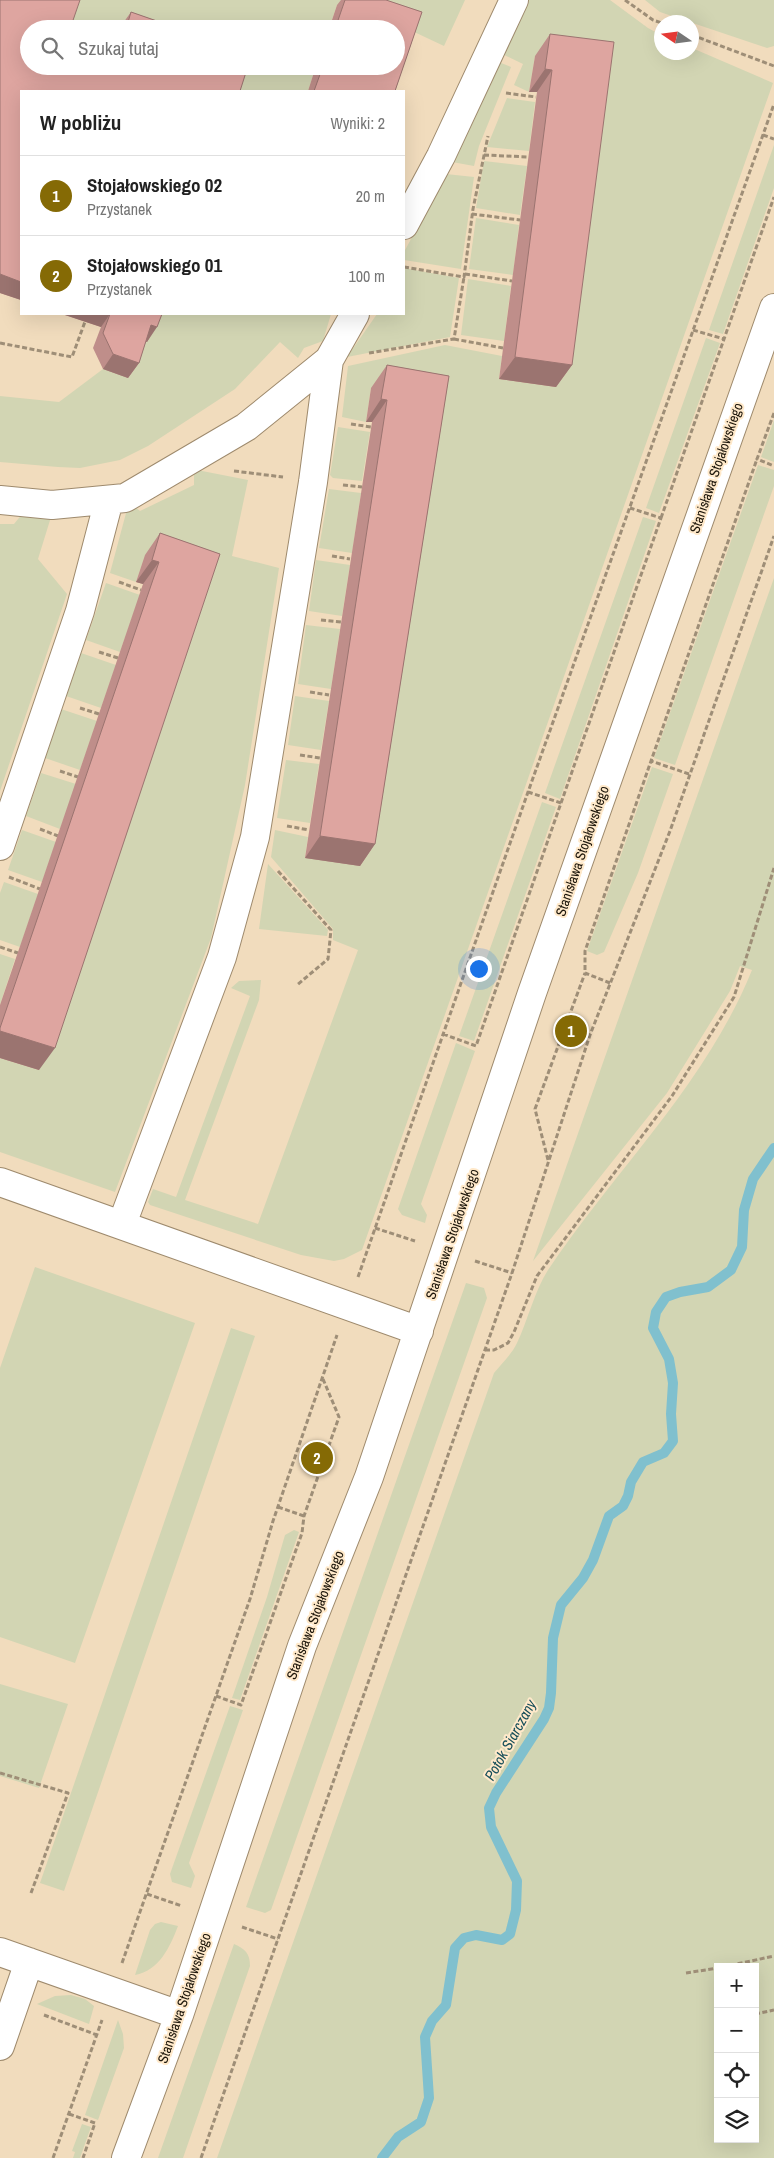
<!DOCTYPE html>
<html lang="pl">
<head>
<meta charset="utf-8">
<style>
	:root { --surface:#fff; --page:#f6f6f6; --text:#222; --muted:#767676; --line:#e0e0e0; --accent:#856a05 }
	body { margin:0; font-family:"Archivo Narrow",sans-serif; background:var(--page); color:var(--text) }
	.controls { position:absolute; right:15px; bottom:15px; display:grid; overflow:hidden; border-radius:0px; box-shadow:0 5px 20px #0002 }
	.controls button { width:45px; height:45px; display:grid; place-items:center; padding:0; border:0; border-bottom:1px solid var(--line); background:var(--surface); color:var(--text); font:25px sans-serif }
	.compass { position:absolute; left:654px; top:15px; width:45px; height:45px; border-radius:50%; background:var(--surface); box-shadow:0 5px 20px #0002; rotate:283deg }
	.you { position:absolute; left:478px; top:968px; width:18px; height:18px; margin:-12px; border:4px solid #fff; border-radius:50%; background:#1a73e8; box-shadow:0 0 0 8px #1a73e833 }
	.badge { display:grid; place-items:center; width:32px; height:32px; border-radius:50%; background:var(--accent); color:#fff; font-size:16px; font-weight:700 }
	.pin { position:absolute; translate:-50% -50%; border:2px solid #fff; box-shadow:0 1px 5px #0006 }
	.list { margin:0; padding:0; list-style:none }
	h2 { display:flex; justify-content:space-between; align-items:center; height:65px; margin:0; padding:0 20px; font-size:21px }
	h2 small { font-size:16px; font-weight:400; color:var(--muted) }
	.list li { display:grid; grid-template-columns:32px 1fr auto; gap:15px; align-items:center; box-sizing:border-box; height:80px; padding:0 20px; border-top:1px solid var(--line) }
	.list b { display:block; font-size:19px; white-space:nowrap }
	.list p { margin:0; font-size:16px; white-space:nowrap; color:var(--muted) }
	.list em { font-size:16px; font-style:normal; color:var(--muted) }
	.icon { flex:none; width:28px; height:28px; fill:none; stroke:currentColor; stroke-width:2; stroke-linecap:round; stroke-linejoin:round }
	.map { position:relative; flex:none; width:774px; height:2158px; overflow:hidden }
	.search { position:absolute; background:var(--surface); box-shadow:0 5px 20px #0002; left:20px; top:20px; width:385px; height:55px; display:flex; align-items:center; gap:12px; box-sizing:border-box; padding:0 18px; border-radius:28px; color:var(--muted); font-size:19px }
	.panel { position:absolute; background:var(--surface); box-shadow:0 5px 20px #0002; left:20px; top:90px; width:385px; height:225px; border-radius:0px }
	.map>svg:first-child { display:block }
	.green { fill:#d2d5b3; fill-rule:evenodd }
	.lines { fill:none; stroke-linecap:round; stroke-linejoin:round }
	.stream { stroke:#80c0ce; stroke-width:10 }
	.minor-casing { stroke:#9e8a6d; stroke-width:30 }
	.path { stroke:#9e8e77; stroke-width:3; stroke-dasharray:5 2.5; stroke-linecap:butt }
	.minor { stroke:#fff; stroke-width:28 }
	.wall { fill:#bf8e8a }
	.shaded-wall { fill:#9b7470 }
	.building { fill:#dea5a0; stroke:#9b7470 }
	.labels { text-anchor:middle; dominant-baseline:central; stroke-width:4; stroke-linejoin:round; paint-order:stroke }
	.street-label { font-size:14px; fill:#1e170c; stroke:#ffe9ca }
	.water-label { font-size:15px; font-style:italic; fill:#164e59; stroke:#ffe9ca }
</style>
</head>
<body>
<div class="map">
<svg width="774" height="2158" viewBox="0 0 774 2158">
	<rect width="100%" height="100%" fill="#f1dcbd"/>
	<path class="green" d="M 74,0 L 465,0 L 444,46 L 410,30 L 337,5 L 329,29 L 128,29 L 121,26 L 120,29 L 65,29 Z
		M 528,0 L 610,0 L 648,28 L 661,35 L 662,52 L 692,52 L 692,48 L 773,83 L 362,1250 L 344,1259 L 334,1261 L 301,1255 L 150,1205 L 148,1202 L 153,1189 L 176,1197 L 250,996 L 231,988 L 239,981 L 261,980 L 259,1000 L 185,1200 L 258,1224 L 358,950 L 333,940 L 333,929 L 271,857 L 275,830 L 308,837 L 305,858 L 434,398 L 371,388 L 366,422 L 342,417 L 348,366 L 445,345 L 502,356 L 499,379 L 556,387 L 535,56 L 529,92 L 514,85 L 523,64 L 502,54 Z
		M 645,0 L 774,0 L 774,46 L 767,48 L 660,12 Z
		M 496,61 L 511,67 L 479,146 L 474,166 L 452,162 Z
		M 234,66 L 316,66 L 308,91 L 235,91 Z
		M 507,98 L 535,102 L 529,151 L 487,147 Z
		M 774,145 L 774,188 L 723,334 L 709,330 Z
		M 484,161 L 527,166 L 520,215 L 476,208 Z
		M 446,174 L 474,177 L 461,269 L 404,260 L 404,252 Z
		M 476,218 L 519,225 L 513,275 L 469,269 Z
		M 404,268 L 459,278 L 450,337 L 347,357 L 377,314 L 404,314 Z
		M 468,279 L 511,286 L 504,341 L 461,335 Z
		M 157,314 L 331,314 L 323,341 L 304,348 L 298,358 L 280,342 L 235,389 L 148,446 L 120,460 L 80,468 L 58,467 L 0,462 L 0,396 L 59,402 L 103,369 L 128,377 L 141,340 L 147,341 Z
		M 706,338 L 720,343 L 659,513 L 646,508 Z
		M 774,420 L 774,462 L 761,457 Z
		M 338,427 L 370,432 L 362,481 L 333,478 L 330,475 Z
		M 758,465 L 774,470 L 774,486 L 675,765 L 654,758 Z
		M 197,470 L 248,480 L 232,556 L 279,568 L 245,785 L 211,938 L 115,1192 L 0,1152 L 0,1058 L 39,1070 L 205,577 L 145,556 L 136,582 L 110,573 L 129,502 L 140,511 L 194,485 L 194,472 Z
		M 329,489 L 361,493 L 352,553 L 319,548 Z
		M 23,513 L 51,517 L 38,559 L 67,594 L 0,791 L 0,524 L 14,524 Z
		M 643,517 L 656,521 L 560,799 L 545,793 Z
		M 316,560 L 350,565 L 342,616 L 309,611 Z
		M 774,578 L 774,2158 L 217,2158 L 494,1373 C 501,1364 512,1354 517,1343 C 528,1320 534,1292 548,1270 C 615,1170 706,1084 752,970 L 740,966 L 730,991 L 667,1093 L 533,1261 ZM 718,1967 L 755,1967 L 755,2139 L 718,2139 Z
		M 106,583 L 140,595 L 120,652 L 86,640 Z
		M 306,625 L 340,629 L 331,689 L 298,684 Z
		M 81,653 L 116,665 L 101,708 L 66,696 Z
		M 295,696 L 329,701 L 321,750 L 288,745 Z
		M 61,709 L 97,721 L 80,770 L 45,758 Z
		M 286,760 L 319,764 L 310,823 L 277,818 Z
		M 652,767 L 673,774 L 638,873 L 604,952 L 597,955 L 587,951 Z
		M 41,773 L 76,784 L 60,829 L 26,816 Z
		M 542,802 L 556,807 L 474,1041 L 459,1036 Z
		M 22,830 L 56,842 L 42,882 L 8,870 Z
		M 268,864 L 328,930 L 327,936 L 259,929 Z
		M 4,882 L 38,894 L 20,947 L 0,940 L 0,893 Z
		M 0,954 L 15,959 L 0,1005 Z
		M 456,1043 L 475,1051 L 421,1204 L 427,1215 L 425,1223 L 402,1215 L 398,1209 Z
		M 35,1267 L 195,1323 L 75,1663 L 0,1637 L 0,1368 Z
		M 466,1283 L 484,1288 L 487,1298 L 271,1910 L 265,1913 L 246,1907 Z
		M 231,1328 L 255,1336 L 64,1891 L 40,1883 Z
		M 294,1530 L 299,1532 L 240,1700 L 232,1698 L 267,1597 L 285,1535 Z
		M 0,1684 L 68,1704 L 39,1788 L 0,1776 Z
		M 230,1706 L 243,1710 L 189,1863 L 195,1876 L 191,1888 L 172,1882 L 170,1874 Z
		M 161,1922 L 178,1926 C 170,1947 159,1971 135,1975 L 150,1930 L 155,1924 Z
		M 234,1944 C 245,1949 250,1953 250,1966 L 183,2158 L 158,2158 Z
		M 71,1995 L 85,1999 L 94,2006 L 89,2024 L 37,2004 L 55,1996 Z
		M 118,2020 L 123,2034 L 124,2048 L 98,2120 L 85,2115 Z
		M 82,2124 L 91,2127 L 80,2158 L 73,2158 L 75,2152 L 72,2151 Z"/>
	<g class="lines">
		<path class="stream" d="M 382,2158 L 398,2137 L 421,2122 L 429,2098 L 425,2037 L 432,2021 L 446,2005 L 455,1948 L 464,1938 L 476,1935 L 502,1940 L 510,1934 L 516,1910 L 517,1881 L 491,1827 L 489,1808 L 496,1793 L 544,1719 L 549,1708 L 551,1693 L 553,1638 L 561,1605 L 583,1578 L 593,1560 L 609,1516 L 623,1506 L 628,1496 L 631,1482 L 643,1462 L 664,1453 L 673,1441 L 671,1414 L 673,1383 L 669,1359 L 653,1328 L 656,1312 L 666,1297 L 680,1292 L 708,1287 L 731,1270 L 742,1247 L 744,1210 L 753,1179 L 774,1148"/>
		<g class="minor-casing">
			<path id="minor" d="M 404,225 L 441,156 L 514,0
				M 0,500 L 52,505 L 125,498 L 246,427 L 329,360 L 355,314
				M 0,846 L 80,611 L 109,500
				M 0,1182 L 419,1331
				M 122,1224 L 222,957 L 255,837 L 313,482 L 329,360
				M 0,1952 L 179,2015
				M 0,2046 L 29,1962
				M 126,2158 L 179,2015 L 302,1646 L 369,1477 L 532,993 L 774,308"/>
		</g>
		<path class="path" d="M 625,0 L 653,20 L 662,23
			M 692,35 L 774,66
			M 506,93 L 536,97
			M 763,135 L 774,139
			M 484,155 L 528,157
			M 472,214 L 520,220
			M 404,267 L 464,277 L 473,209 L 488,136
			M 465,274 L 512,281
			M 693,330 L 724,339
			M 454,339 L 503,348
			M 0,343 L 72,357 L 86,319
			M 369,353 L 454,339 L 464,277
			M 774,413 L 757,459 L 774,466
			M 351,424 L 371,427
			M 234,471 L 283,477
			M 343,485 L 362,487
			M 661,518 L 774,197
			M 332,556 L 350,559
			M 119,582 L 141,590
			M 321,620 L 341,622
			M 99,652 L 118,658
			M 310,692 L 329,695
			M 80,708 L 99,714
			M 300,755 L 320,758
			M 60,771 L 78,777
			M 689,774 L 651,761 L 757,459
			M 561,803 L 661,518 L 630,508
			M 287,826 L 309,830
			M 40,829 L 58,836
			M 278,871 L 331,930 L 328,959 L 297,985
			M 9,877 L 40,889
			M 0,947 L 18,953
			M 610,983 L 585,973 L 585,951 L 651,761
			M 443,1034 L 476,1046 L 561,803 L 528,792
			M 548,1160 L 535,1109 L 585,973
			M 375,1228 L 415,1241
			M 475,1261 L 512,1273
			M 358,1277 L 528,792 L 774,104
			M 485,1350 L 494,1350 L 508,1343 L 514,1332 L 537,1276 L 672,1096 L 734,997 L 774,868
			M 278,1507 L 304,1516
			M 216,1696 L 241,1705 L 302,1533 L 304,1516 L 339,1417 L 323,1379
			M 0,1773 L 68,1793 L 31,1893
			M 147,1894 L 182,1906
			M 242,1927 L 278,1939
			M 122,1963 L 250,1599 L 273,1521 L 337,1335
			M 723,1967 L 774,1956
			M 686,1973 L 718,1968
			M 755,2014 L 774,2010
			M 44,2015 L 97,2035
			M 69,2114 L 95,2123 L 83,2158
			M 53,2158 L 102,2020
			M 201,2158 L 512,1273 L 590,1035 L 670,831 L 774,536"/>
		<use href="#minor" class="minor"/>
	</g>
	<path class="wall" d="M 0,0 L 29,66 L 106,72 L 108,66 L 248,66 L 21,300 L 0,293 Z
		M 341,0 L 345,0 L 343,7 L 345,0 L 386,0 L 422,12 L 395,91 L 308,91 L 316,66 L 396,66 L 396,29 L 329,29 L 337,5 Z
		M 131,12 L 180,29 L 120,29 L 121,26 Z
		M 550,34 L 572,365 L 556,387 L 499,379 L 537,92 L 529,92 L 535,56 Z
		M 62,314 L 162,314 L 147,342 L 146,341 L 139,363 L 128,378 L 103,369 L 93,348 L 101,327 Z
		M 387,365 L 449,376 L 375,844 L 360,866 L 305,858 L 372,422 L 366,422 L 371,388 Z
		M 160,533 L 220,554 L 39,1070 L 0,1058 L 0,1005 L 143,584 L 136,582 L 145,555 Z"/>
	<path class="shaded-wall" d="M 545,69 L 552,70 L 537,92 L 529,92 Z
		M 0,274 L 21,282 L 21,300 L 0,293 Z
		M 62,314 L 110,314 L 101,327 Z
		M 151,325 L 157,327 L 147,342 L 141,340 Z
		M 113,354 L 139,363 L 128,378 L 103,369 Z
		M 515,357 L 572,365 L 556,387 L 499,379 Z
		M 381,399 L 387,400 L 372,422 L 366,422 Z
		M 152,560 L 159,562 L 143,584 L 136,582 Z
		M 320,836 L 375,844 L 360,866 L 305,858 Z
		M 0,1031 L 55,1048 L 39,1070 L 0,1058 Z"/>
	<path class="building" d="M 0,0 L 80,0 L 70,29 L 29,29 L 29,66 L 88,66 L 111,74 L 114,66 L 248,66 L 240,91 L 21,91 L 21,282 L 0,274 Z
		M 345,0 L 386,0 L 422,12 L 395,91 L 314,91 L 323,66 L 396,66 L 396,29 L 335,29 Z
		M 131,12 L 180,29 L 126,29 Z
		M 550,34 L 614,42 L 572,365 L 515,357 L 552,70 L 545,69 Z
		M 110,314 L 162,314 L 157,327 L 151,325 L 139,363 L 113,354 L 103,333 Z
		M 387,365 L 449,376 L 375,844 L 320,836 L 387,400 L 381,399 Z
		M 160,533 L 220,554 L 55,1048 L 0,1031 L 0,1028 L 159,562 L 152,560 Z"/>
	<g class="labels">
		<g class="street-label">
			<text transform="translate(716 468) rotate(-71)">Stanisława Stojałowskiego</text>
			<text transform="translate(582 851) rotate(-71)">Stanisława Stojałowskiego</text>
			<text transform="translate(452 1234) rotate(-71)">Stanisława Stojałowskiego</text>
			<text transform="translate(315 1615) rotate(-69)">Stanisława Stojałowskiego</text>
			<text transform="translate(184 1998) rotate(-71)">Stanisława Stojałowskiego</text>
		</g>
		<g class="water-label">
			<text transform="translate(510 1740) rotate(-61)">Potok Siarczany</text>
		</g>
	</g>
</svg>
<div class="controls">
<button>+</button>
<button>−</button>
<button><svg class="icon" aria-label="locate" viewBox="0 0 24 24"><circle cx="12" cy="12" r="6"/><path d="M12 2v4M12 18v4M2 12h4M18 12h4"/></svg></button>
<button><svg class="icon" aria-label="layers" viewBox="0 0 24 24"><path d="M12 4l9 5-9 5-9-5zM3 14l9 5 9-5"/></svg></button>
</div>
<svg class="compass" viewBox="-18 -18 36 36"><path d="M0-13l5 13h-10z" fill="#e53935"/><path d="M0 13l5-13h-10z" fill="#767676"/></svg>
<div class="you"></div>
<div class="pin badge" style="left:571px;top:1031px">1</div>
<div class="pin badge" style="left:317px;top:1458px">2</div>
<div class="search"><svg class="icon" aria-label="search" viewBox="0 0 24 24"><circle cx="10" cy="10" r="6"/><path d="M15 15l6 6"/></svg>Szukaj tutaj</div>
<section class="panel">
<h2>W pobliżu<small>Wyniki: 2</small></h2>
<ul class="list">
<li><span class="badge">1</span><div><b>Stojałowskiego 02</b><p>Przystanek</p></div><em>20 m</em></li>
<li><span class="badge">2</span><div><b>Stojałowskiego 01</b><p>Przystanek</p></div><em>100 m</em></li>
</ul>
</section>
</div>
</body>
</html>
